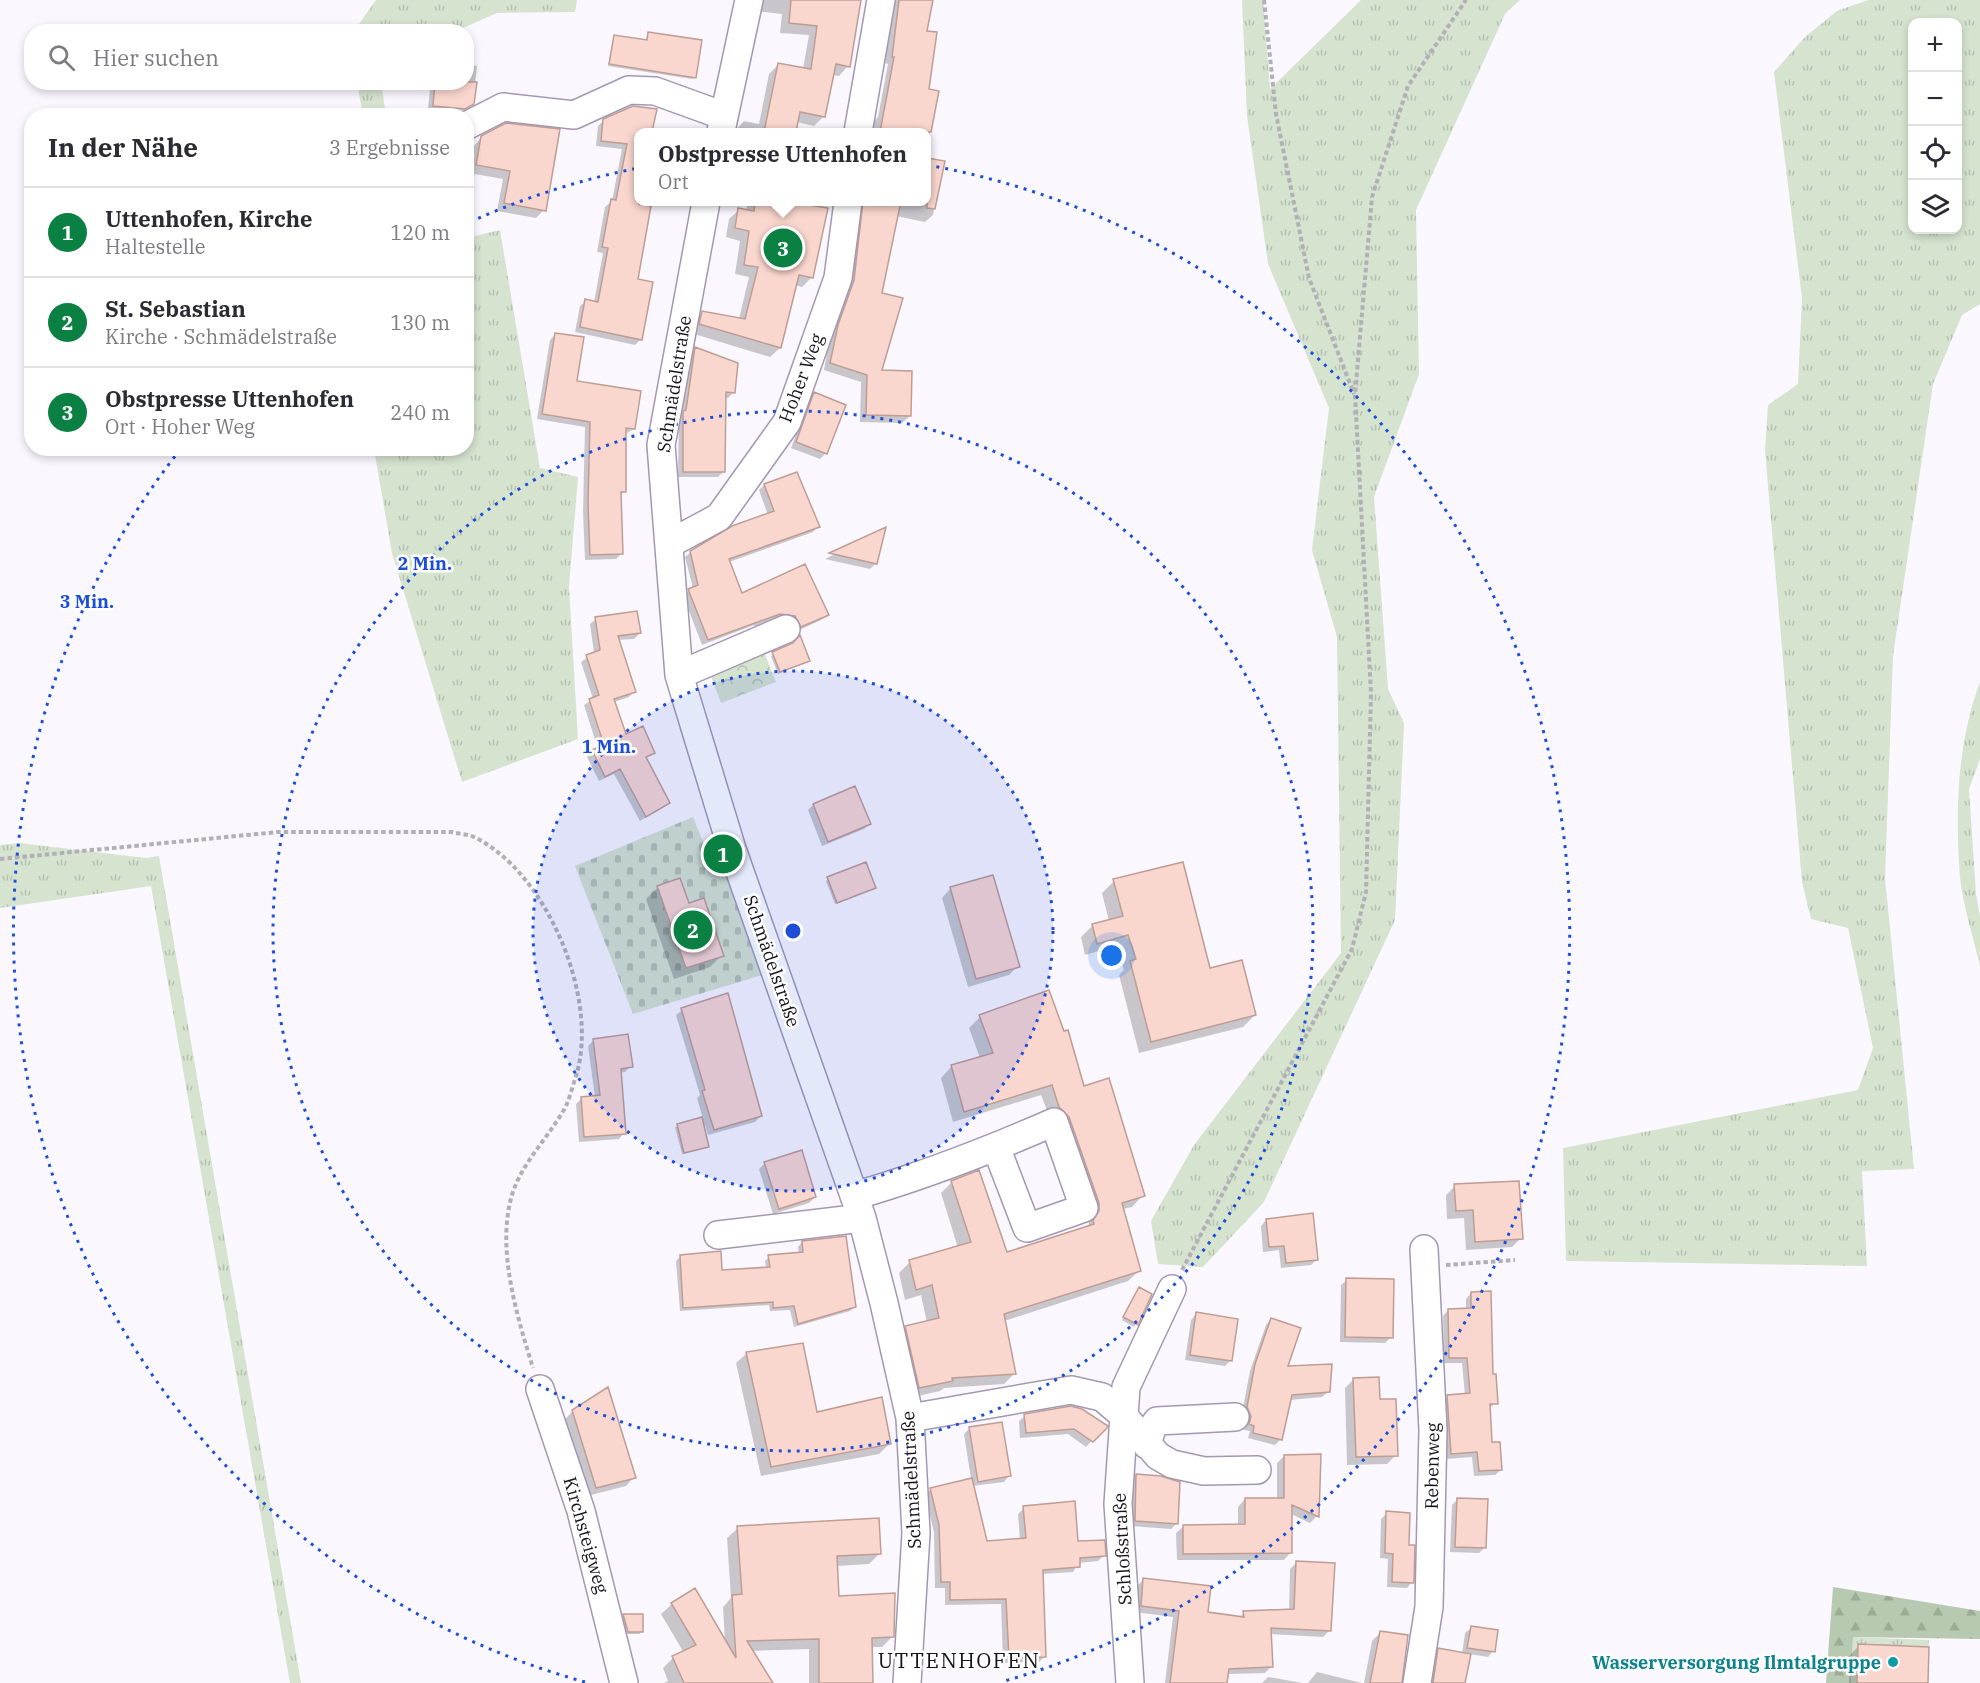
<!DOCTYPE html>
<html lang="de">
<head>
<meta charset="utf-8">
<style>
	:root { --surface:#fff; --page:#f2f2f3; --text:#2b2b33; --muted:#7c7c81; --line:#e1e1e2; --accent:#0b8043 }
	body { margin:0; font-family:"IBM Plex Serif",serif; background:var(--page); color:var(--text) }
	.controls { position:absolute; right:18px; top:18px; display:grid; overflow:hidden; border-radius:12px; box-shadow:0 3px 9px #0003 }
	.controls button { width:54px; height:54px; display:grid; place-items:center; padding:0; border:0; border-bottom:2px solid var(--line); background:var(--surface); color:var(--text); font:30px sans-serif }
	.you { position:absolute; left:1112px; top:956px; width:21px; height:21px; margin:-15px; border:4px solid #fff; border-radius:50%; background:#1a73e8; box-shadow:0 0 0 9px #1a73e833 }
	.badge { display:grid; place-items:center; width:39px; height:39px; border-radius:50%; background:var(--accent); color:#fff; font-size:20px; font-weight:700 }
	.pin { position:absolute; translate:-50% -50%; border:3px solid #fff; box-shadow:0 2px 6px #0006 }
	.popup { position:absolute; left:634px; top:128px; width:297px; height:78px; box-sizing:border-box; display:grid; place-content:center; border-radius:12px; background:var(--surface); filter:drop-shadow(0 2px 4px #0005); font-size:20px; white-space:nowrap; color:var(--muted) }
	.popup b { font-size:22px; color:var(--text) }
	.popup::after { content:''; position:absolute; left:50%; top:100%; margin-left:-12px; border:12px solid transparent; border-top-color:var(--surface) }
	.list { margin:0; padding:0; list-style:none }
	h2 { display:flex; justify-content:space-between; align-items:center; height:78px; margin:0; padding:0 24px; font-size:26px }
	h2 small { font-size:20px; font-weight:400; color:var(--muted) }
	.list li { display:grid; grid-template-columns:39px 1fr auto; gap:18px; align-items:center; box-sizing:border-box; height:90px; padding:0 24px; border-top:2px solid var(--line) }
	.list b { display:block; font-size:22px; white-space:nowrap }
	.list p { margin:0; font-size:20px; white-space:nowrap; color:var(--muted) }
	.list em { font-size:20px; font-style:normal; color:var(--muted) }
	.icon { flex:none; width:33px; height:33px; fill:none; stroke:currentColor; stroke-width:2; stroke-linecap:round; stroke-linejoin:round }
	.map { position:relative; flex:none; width:1980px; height:1683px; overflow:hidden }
	.search { position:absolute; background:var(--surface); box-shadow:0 3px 9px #0003; left:24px; top:24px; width:450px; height:66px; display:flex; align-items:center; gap:15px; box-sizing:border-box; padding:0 21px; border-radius:24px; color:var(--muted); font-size:22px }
	.panel { position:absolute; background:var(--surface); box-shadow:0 3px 9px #0003; left:24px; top:108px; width:450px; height:348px; border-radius:24px }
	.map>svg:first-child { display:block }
	.grass { fill:url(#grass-tufts); fill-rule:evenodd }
	.forest { fill:url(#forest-firs) }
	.cemetery { fill:url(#cemetery-stones) }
	.park { fill:url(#park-crowns) }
	.shadow { fill:#0003 }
	.building { fill:#fad7ce; stroke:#be9d94; stroke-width:1.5 }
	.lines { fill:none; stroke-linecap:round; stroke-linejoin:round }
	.minor-casing { stroke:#a398b3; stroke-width:30 }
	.path { stroke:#b2b0b7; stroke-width:4; stroke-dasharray:4.5 3; stroke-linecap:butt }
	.minor { stroke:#fff; stroke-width:27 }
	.ring { fill:none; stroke:#1d4ed8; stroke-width:3; stroke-dasharray:3 6 }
	.culture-dot { fill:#0f9aa8; stroke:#fff; stroke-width:2 }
	.labels { text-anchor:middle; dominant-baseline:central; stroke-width:5; stroke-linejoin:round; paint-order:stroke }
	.street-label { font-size:18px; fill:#17131d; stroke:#fff }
	.culture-label { font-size:18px; font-weight:bold; fill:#0d838f; stroke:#fff; text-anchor:end }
	.quarter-label { font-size:21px; letter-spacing:1.5px; fill:#17131d; stroke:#fff }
	.centre { fill:#1d4ed8; stroke:#fff; stroke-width:3 }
	.ring-label { font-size:18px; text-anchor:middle; font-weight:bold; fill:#1d4ed8; stroke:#fff; stroke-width:5; stroke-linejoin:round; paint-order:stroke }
</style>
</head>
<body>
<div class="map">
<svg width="1980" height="1683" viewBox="0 0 1980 1683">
	<defs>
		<pattern id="grass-tufts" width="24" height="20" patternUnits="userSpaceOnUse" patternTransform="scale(1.5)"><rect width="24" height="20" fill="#d5e3cf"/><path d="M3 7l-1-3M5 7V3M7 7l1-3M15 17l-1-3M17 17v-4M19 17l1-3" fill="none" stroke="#b6c2b1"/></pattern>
		<pattern id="forest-firs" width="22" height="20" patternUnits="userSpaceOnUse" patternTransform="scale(1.5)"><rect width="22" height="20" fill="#b7c9b0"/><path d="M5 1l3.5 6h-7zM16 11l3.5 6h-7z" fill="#9dac97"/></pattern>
		<pattern id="cemetery-stones" width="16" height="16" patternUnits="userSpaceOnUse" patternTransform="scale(1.5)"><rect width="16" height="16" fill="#d5e3cf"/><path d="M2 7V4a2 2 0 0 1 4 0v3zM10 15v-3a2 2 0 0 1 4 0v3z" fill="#b6c2b1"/></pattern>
		<pattern id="park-crowns" width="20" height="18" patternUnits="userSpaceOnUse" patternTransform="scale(1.5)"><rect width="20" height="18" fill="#d5e3cf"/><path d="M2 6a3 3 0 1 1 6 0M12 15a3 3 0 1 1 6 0" fill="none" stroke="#b6c2b1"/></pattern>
	</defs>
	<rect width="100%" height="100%" fill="#faf8fe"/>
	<path class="grass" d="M 376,0 L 577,0 L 575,12 L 497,13 L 456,31 L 354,31 Z
		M 1242,0 L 1263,0 L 1270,89 L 1361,0 L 1520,0 L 1505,14 L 1416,210 L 1419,374 L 1374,497 L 1388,689 L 1404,723 L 1395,920 L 1264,1202 L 1203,1267 L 1158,1264 L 1151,1221 L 1194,1145 L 1341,953 L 1337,637 L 1312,550 L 1329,408 L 1268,264 L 1247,116 Z
		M 1868,0 L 1980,0 L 1980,304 L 1962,315 L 1933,384 L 1893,656 L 1885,878 L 1914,1169 L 1862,1171 L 1867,1266 L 1566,1261 L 1563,1148 L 1858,1090 L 1873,1048 L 1848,928 L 1811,919 L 1802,882 L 1765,450 L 1768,405 L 1798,384 L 1802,298 L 1774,72 L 1805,37 L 1837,11 ZM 1912,22 L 1958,22 L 1958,230 L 1912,230 Z
		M 357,83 L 381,83 L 386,115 L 363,115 Z
		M 500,230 L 540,468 L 578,477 L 569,587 L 578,739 L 462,782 L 392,553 L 374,449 L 466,448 L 467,238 Z
		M 1980,682 L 1980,759 L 1969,789 L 1976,894 L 1980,917 L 1980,967 C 1974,938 1963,907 1960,877 C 1955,811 1957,744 1980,682 Z
		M 19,843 L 146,858 L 159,856 L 301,1683 L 290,1683 L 151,886 L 0,908 L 0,845 Z
		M 1853,1637 L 1929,1640 L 1929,1647 L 1858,1644 L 1857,1683 L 1851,1683 Z"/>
	<path class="forest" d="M 1833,1587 L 1980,1611 L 1980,1639 L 1853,1637 L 1851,1683 L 1826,1683 Z"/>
	<path class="cemetery" d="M 693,817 L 707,852 L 732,861 L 769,973 L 633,1014 L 575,866 Z"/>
	<path class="park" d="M 763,650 L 776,682 L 721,703 L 709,671 Z"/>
	<path class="shadow" d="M 752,0 L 859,0 L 848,66 L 839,76 L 832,75 L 824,116 L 814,126 L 797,122 L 794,132 L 734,132 L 744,121 L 759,124 L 769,74 L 779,64 L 803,69 L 809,35 L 780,33 L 782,14 L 755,11 Z
		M 886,0 L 931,0 L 925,32 L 928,90 L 938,92 L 927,147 L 927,132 L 869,132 L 870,125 L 878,117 L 888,64 L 885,63 L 893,6 Z
		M 649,34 L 695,77 L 692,79 L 608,66 L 614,36 L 645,41 Z
		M 466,65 L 477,66 L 473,103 L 458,114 L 435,112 L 437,116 L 427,116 L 431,82 L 466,82 Z
		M 632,108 L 656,110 L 651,128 L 667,132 L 639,132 L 639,202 L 650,202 L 636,280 L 641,339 L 635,345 L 575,332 L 580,306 L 586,301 L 594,302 L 603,253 L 597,252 L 605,207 L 612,201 L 622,149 L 596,146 L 598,126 L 604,120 Z
		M 482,137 L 544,210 L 536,218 L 497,211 L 503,179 L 469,173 L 474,146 Z
		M 927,159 L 943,162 L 933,215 L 925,222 L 896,216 L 880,294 L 880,372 L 910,416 L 902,423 L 860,422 L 861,382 L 824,370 L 854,202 L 927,202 Z
		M 748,202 L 780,202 L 812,277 L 802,287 L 795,285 L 780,348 L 770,357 L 691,333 L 693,323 L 702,313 L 739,319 L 749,277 L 735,274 L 740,241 L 726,237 L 729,219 L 739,210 L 746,211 Z
		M 556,334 L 575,382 L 634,429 L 625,434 L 624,492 L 619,496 L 622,553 L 616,559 L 585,560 L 583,511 L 585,427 L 537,419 L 550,340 Z
		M 696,349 L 734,392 L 728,398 L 724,397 L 723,472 L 718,477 L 678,477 L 679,417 L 682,414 L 690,354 Z
		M 815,394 L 826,453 L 820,459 L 791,448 L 809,400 Z
		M 764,485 L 818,526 L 813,532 L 729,562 L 741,595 L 827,615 L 821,620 L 795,632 L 781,618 L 755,627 L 754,625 L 702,645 L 683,595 L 693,588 L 685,557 L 691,552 L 768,515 L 759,490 Z
		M 883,530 L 876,563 L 870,569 L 825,559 Z
		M 596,619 L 640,633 L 634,639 L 617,640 L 634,691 L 629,697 L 614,702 L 625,736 L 653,752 L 645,759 L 669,803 L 640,821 L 614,774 L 599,781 L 587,757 L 598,749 L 584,705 L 593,699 L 581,662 L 594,653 L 590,624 Z
		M 793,645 L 809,660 L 778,674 L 771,656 Z
		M 813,805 L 869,824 L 864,829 L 822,846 L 808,810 Z
		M 992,877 L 1018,966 L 1009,975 L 968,987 L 942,898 L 950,889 Z
		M 828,879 L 874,888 L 835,904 L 826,881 Z
		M 1114,881 L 1255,1015 L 1243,1027 L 1139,1053 L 1119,975 L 1124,970 L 1116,946 L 1085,955 L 1081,937 L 1093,925 L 1109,921 L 1102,893 Z
		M 658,887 L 689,905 L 722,955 L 710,967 L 674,979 L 646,899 Z
		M 682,1010 L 761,1116 L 755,1122 L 708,1135 L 705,1125 L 703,1126 L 708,1147 L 682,1154 L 675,1127 L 703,1119 L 697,1098 L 700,1095 L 676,1015 Z
		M 980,1017 L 1083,1088 L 1143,1195 L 1132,1207 L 1123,1209 L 1140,1270 L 1128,1281 L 1004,1321 L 1015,1373 L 1004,1384 L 944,1388 L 940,1391 L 909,1398 L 895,1338 L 906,1327 L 927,1323 L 921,1295 L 905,1300 L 899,1273 L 910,1262 L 958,1248 L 941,1193 L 952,1182 L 1007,1254 L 1086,1228 L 1089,1224 L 1088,1215 L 1041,1095 L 953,1122 L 941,1078 L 952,1066 L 980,1058 L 969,1028 Z
		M 593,1041 L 631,1066 L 625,1072 L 619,1073 L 624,1133 L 619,1139 L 579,1142 L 576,1104 L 582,1098 L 595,1097 L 588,1046 Z
		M 765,1163 L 815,1197 L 809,1203 L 773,1214 L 759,1169 Z
		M 1455,1186 L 1521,1238 L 1512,1247 L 1466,1250 L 1464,1218 L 1447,1219 L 1446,1195 Z
		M 1266,1220 L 1317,1259 L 1311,1265 L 1281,1268 L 1279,1250 L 1263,1252 L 1261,1226 Z
		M 802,1242 L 855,1307 L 850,1311 L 794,1327 L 790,1310 L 770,1311 L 769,1305 L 680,1311 L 676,1261 L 680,1257 L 721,1271 L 766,1269 L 765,1261 L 769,1257 L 799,1254 L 798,1247 Z
		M 1347,1280 L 1391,1337 L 1385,1343 L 1340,1342 L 1341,1285 Z
		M 1137,1291 L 1150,1295 L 1134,1327 L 1122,1320 Z
		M 1471,1293 L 1496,1403 L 1488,1409 L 1491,1444 L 1501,1470 L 1495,1475 L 1474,1476 L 1472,1457 L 1446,1459 L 1442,1402 L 1448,1396 L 1465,1395 L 1462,1363 L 1444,1363 L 1443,1316 L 1448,1310 L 1466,1310 L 1466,1299 Z
		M 1196,1314 L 1231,1360 L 1225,1366 L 1185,1360 L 1191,1320 Z
		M 1271,1319 L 1286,1368 L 1328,1392 L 1322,1397 L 1290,1400 L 1281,1439 L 1275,1445 L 1248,1438 L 1250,1431 L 1244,1430 L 1246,1422 L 1242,1413 L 1250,1371 L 1266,1325 Z
		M 747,1353 L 816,1414 L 890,1443 L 879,1454 L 761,1476 L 736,1363 Z
		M 1354,1379 L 1379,1401 L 1396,1455 L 1387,1464 L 1347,1465 L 1345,1388 Z
		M 573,1411 L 634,1477 L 626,1486 L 587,1496 L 564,1420 Z
		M 1025,1416 L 1105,1426 L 1086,1447 L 1068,1434 L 1020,1438 L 1019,1421 Z
		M 970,1428 L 1009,1476 L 1004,1482 L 972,1486 L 986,1542 L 1020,1540 L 1018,1514 L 1024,1508 L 1077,1543 L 1104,1555 L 1098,1561 L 1078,1563 L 1073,1572 L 1042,1574 L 1045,1656 L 1039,1662 L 1003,1663 L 1001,1604 L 945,1605 L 945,1588 L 935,1588 L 934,1532 L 925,1495 L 931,1489 L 971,1479 L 964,1434 Z
		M 1284,1456 L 1320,1456 L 1317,1516 L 1310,1523 L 1291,1514 L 1291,1552 L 1284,1560 L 1177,1560 L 1176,1533 L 1184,1526 L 1238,1526 L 1238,1507 L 1245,1499 L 1277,1499 L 1277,1463 Z
		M 1136,1476 L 1177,1523 L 1171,1529 L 1130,1526 L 1131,1482 Z
		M 1458,1499 L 1484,1548 L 1479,1553 L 1450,1552 L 1452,1505 Z
		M 1387,1513 L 1407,1546 L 1412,1582 L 1407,1588 L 1387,1587 L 1388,1559 L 1380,1558 L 1381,1519 Z
		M 738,1528 L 880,1553 L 869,1564 L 836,1566 L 838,1598 L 892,1637 L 882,1647 L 871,1647 L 871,1683 L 809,1683 L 809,1649 L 751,1651 L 771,1683 L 664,1683 L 668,1681 L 663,1668 L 673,1658 L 684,1653 L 661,1614 L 672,1604 L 725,1641 L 723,1607 L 731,1598 L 727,1538 Z
		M 1297,1562 L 1330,1630 L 1323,1637 L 1270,1634 L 1272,1666 L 1265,1673 L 1227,1674 L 1226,1683 L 1165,1683 L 1173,1617 L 1135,1612 L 1137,1586 L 1144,1579 L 1206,1614 L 1239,1618 L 1244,1612 L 1289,1610 L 1290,1569 Z
		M 624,1615 L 641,1632 L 639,1634 L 625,1634 L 621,1618 Z
		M 1471,1628 L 1493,1651 L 1488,1657 L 1469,1654 L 1463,1683 L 1429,1683 L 1433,1655 L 1439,1650 L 1462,1654 L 1465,1633 Z
		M 1381,1632 L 1397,1683 L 1364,1683 L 1372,1641 Z
		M 1859,1646 L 1927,1683 L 1849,1683 L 1850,1655 Z
		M 1317,1672 L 1362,1683 L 1308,1683 Z
		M 1268,1677 L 1303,1683 L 1262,1683 Z"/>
	<path class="building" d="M 791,0 L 861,0 L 850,67 L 836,64 L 825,117 L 800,112 L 796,132 L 764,132 L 778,63 L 811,69 L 817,26 L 789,23 Z
		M 899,0 L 933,0 L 927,31 L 937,32 L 929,89 L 939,91 L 931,132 L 880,132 L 894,57 L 892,57 Z
		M 648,32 L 702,40 L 696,78 L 609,64 L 614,35 L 647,40 Z
		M 435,82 L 477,82 L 474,104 L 465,109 L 433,106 Z
		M 633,106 L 657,109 L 652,132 L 639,132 L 639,204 L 651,206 L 638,279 L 653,282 L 642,340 L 580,327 L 585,299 L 598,302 L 608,248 L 602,247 L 611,199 L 616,200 L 627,144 L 601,141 L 603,119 Z
		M 506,123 L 560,129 L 546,211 L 504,203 L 510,171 L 476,165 L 481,136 Z
		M 927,158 L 945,161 L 935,209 L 927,208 Z
		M 755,201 L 786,201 L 828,208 L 813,278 L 799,275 L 781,348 L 699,324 L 702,311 L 745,319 L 758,267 L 744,265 L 749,231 L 735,228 L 738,208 L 754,211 Z
		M 863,201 L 901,201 L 882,293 L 903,298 L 882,370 L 912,371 L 911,416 L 866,415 L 867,375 L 830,363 L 838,325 L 854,280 Z
		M 555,333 L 584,337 L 577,381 L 641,391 L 635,429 L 626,428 L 626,492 L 621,492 L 623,554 L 590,555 L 588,504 L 590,422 L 542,414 Z
		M 695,347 L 738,363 L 735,393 L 726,392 L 725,472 L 683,472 L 683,411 L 686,410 Z
		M 814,392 L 846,405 L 827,454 L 796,442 Z
		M 797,472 L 820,527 L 729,559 L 742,593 L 805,564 L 829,615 L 801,627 L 795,616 L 780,614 L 708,640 L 688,589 L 698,585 L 690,551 L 732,526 L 774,511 L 764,484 Z
		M 886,527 L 877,564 L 829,553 Z
		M 637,611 L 641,633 L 618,636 L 636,692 L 614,699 L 626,734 L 643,726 L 655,753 L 646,757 L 670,803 L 646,817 L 620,769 L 605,777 L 592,750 L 604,745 L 589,699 L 599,695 L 586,655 L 600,650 L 595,617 Z
		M 800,635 L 810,661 L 780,672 L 772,652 L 793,643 Z
		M 855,786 L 871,824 L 828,842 L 813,804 Z
		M 866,862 L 876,888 L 837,903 L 827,877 Z
		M 1183,862 L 1210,968 L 1242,960 L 1256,1015 L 1151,1042 L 1130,961 L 1136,959 L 1128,935 L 1097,944 L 1092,924 L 1123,916 L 1113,879 Z
		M 993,875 L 1020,967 L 976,979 L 950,887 Z
		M 680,878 L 689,903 L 704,898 L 724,956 L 686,968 L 657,886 Z
		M 1049,990 L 1064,1031 L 1068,1030 L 1084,1086 L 1109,1078 L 1145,1196 L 1122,1203 L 1141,1271 L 1004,1314 L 1016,1374 L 952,1378 L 953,1381 L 919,1388 L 905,1326 L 939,1318 L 932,1285 L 916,1290 L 909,1260 L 971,1242 L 951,1181 L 979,1170 L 1007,1252 L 1094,1224 L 1093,1220 L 1099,1211 L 1099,1203 L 1069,1117 L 1059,1107 L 1052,1085 L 964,1112 L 951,1065 L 993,1053 L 979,1015 Z
		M 728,993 L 762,1116 L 714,1130 L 702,1091 L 705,1090 L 681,1008 Z
		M 628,1034 L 633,1067 L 621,1069 L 626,1134 L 584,1137 L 581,1097 L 600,1095 L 593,1039 Z
		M 702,1117 L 709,1147 L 684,1153 L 677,1124 Z
		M 802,1150 L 816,1197 L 779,1209 L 764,1162 Z
		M 1519,1181 L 1523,1239 L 1475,1242 L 1473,1210 L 1456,1211 L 1454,1184 Z
		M 1313,1213 L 1318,1260 L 1286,1263 L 1284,1246 L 1269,1247 L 1266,1219 Z
		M 846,1236 L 856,1307 L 798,1324 L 794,1306 L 773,1308 L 773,1302 L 683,1308 L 680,1255 L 721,1251 L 722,1270 L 770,1267 L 768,1255 L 803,1252 L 802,1241 Z
		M 1346,1278 L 1394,1279 L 1393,1338 L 1345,1337 Z
		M 1139,1287 L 1152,1294 L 1138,1325 L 1123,1317 Z
		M 1491,1291 L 1493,1374 L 1496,1374 L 1498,1404 L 1490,1404 L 1492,1442 L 1500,1442 L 1502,1470 L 1479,1471 L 1477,1452 L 1451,1454 L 1447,1395 L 1470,1393 L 1467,1358 L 1449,1358 L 1448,1309 L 1471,1308 L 1471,1292 Z
		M 1196,1312 L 1238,1319 L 1232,1361 L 1190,1355 Z
		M 1271,1318 L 1301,1328 L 1288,1366 L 1332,1364 L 1330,1392 L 1292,1395 L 1282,1440 L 1253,1433 L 1254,1426 L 1249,1424 L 1251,1416 L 1247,1407 L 1255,1364 Z
		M 803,1343 L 817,1412 L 882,1397 L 891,1444 L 771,1467 L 746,1352 Z
		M 1379,1377 L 1380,1399 L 1396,1399 L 1398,1456 L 1356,1457 L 1353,1378 Z
		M 608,1387 L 636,1478 L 596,1488 L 572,1410 Z
		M 1071,1406 L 1082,1409 L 1108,1426 L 1107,1428 L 1093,1442 L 1074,1429 L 1026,1433 L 1024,1414 Z
		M 1002,1422 L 1011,1476 L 978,1482 L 969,1427 Z
		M 1321,1454 L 1319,1517 L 1292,1505 L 1292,1553 L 1183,1554 L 1183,1525 L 1245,1524 L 1245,1498 L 1284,1498 L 1284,1455 Z
		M 1136,1474 L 1161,1476 L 1180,1482 L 1178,1524 L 1135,1521 Z
		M 972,1478 L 987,1541 L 1026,1538 L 1023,1506 L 1075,1501 L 1078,1541 L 1105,1540 L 1106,1556 L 1080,1558 L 1080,1567 L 1043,1570 L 1046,1657 L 1009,1658 L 1006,1599 L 950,1600 L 950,1582 L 941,1582 L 939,1525 L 930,1488 Z
		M 1457,1498 L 1488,1499 L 1486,1548 L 1455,1547 Z
		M 1386,1511 L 1410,1513 L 1409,1545 L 1415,1545 L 1414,1583 L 1392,1582 L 1393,1554 L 1385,1553 Z
		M 879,1518 L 881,1554 L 837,1556 L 839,1596 L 895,1593 L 894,1637 L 872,1638 L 873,1683 L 819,1683 L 819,1639 L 747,1641 L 773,1683 L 684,1683 L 672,1656 L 696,1645 L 671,1603 L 695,1588 L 736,1658 L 732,1595 L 742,1594 L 737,1526 Z
		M 1296,1561 L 1335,1563 L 1331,1631 L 1271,1628 L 1273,1667 L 1229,1669 L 1227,1683 L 1170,1683 L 1179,1611 L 1141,1606 L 1143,1578 L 1211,1586 L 1208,1612 L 1244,1617 L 1243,1611 L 1294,1609 Z
		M 623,1614 L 643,1614 L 643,1632 L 628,1632 Z
		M 1471,1626 L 1498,1630 L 1495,1652 L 1467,1648 Z
		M 1380,1631 L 1408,1635 L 1402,1683 L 1370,1683 Z
		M 1858,1644 L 1929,1647 L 1928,1683 L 1857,1683 Z
		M 1438,1648 L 1471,1654 L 1465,1683 L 1433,1683 Z"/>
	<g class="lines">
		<g class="minor-casing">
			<path id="minor" d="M 466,126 L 503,107 L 574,115 L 629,90 L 655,91 L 724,116
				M 721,131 L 749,0
				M 858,132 L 881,0
				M 706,202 L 661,445 L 679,675 L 732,849 L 862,1218 L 884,1303 L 910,1418 L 916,1533 L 907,1683
				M 669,544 L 719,517 L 787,422 L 838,278 L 848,202
				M 679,675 L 786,629
				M 854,1196 C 923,1176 988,1151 1054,1122 L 1084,1208 L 1027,1228 L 996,1147
				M 718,1235 L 862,1218
				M 540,1389 L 581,1511 L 624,1683
				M 910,1418 L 1071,1390 L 1102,1397 L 1123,1415 L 1158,1456 L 1172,1464 L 1204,1471 L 1257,1470
				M 1147,1445 L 1152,1428 L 1157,1421 L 1235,1417
				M 1130,1683 L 1118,1504 L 1126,1387 L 1172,1289
				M 1417,1683 L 1429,1607 L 1433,1430 L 1424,1249"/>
		</g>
		<path class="path" d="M 1264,0 L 1276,114 L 1309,278 L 1354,394
			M 0,859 L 278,832 L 452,832 C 459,834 467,834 474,837 C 547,872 600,999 576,1076 C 573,1085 570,1097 566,1106 C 550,1136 522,1162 512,1195 C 496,1249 517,1316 533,1368
			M 1446,1265 L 1515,1260
			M 1182,1270 L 1352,949 L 1366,892 L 1371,693 L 1355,395 L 1372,197 L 1408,86 L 1466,0"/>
		<use href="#minor" class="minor"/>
	</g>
	<circle cx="793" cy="931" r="260" fill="#1d4ed8" fill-opacity=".12"/>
	<g class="ring">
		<circle cx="793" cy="931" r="260"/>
		<circle cx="793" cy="931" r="520"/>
		<path d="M585 1682A779 779 0 0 1 179 451M470 222A779 779 0 1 1 1001 1682"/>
	</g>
	<circle class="culture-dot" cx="1893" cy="1662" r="6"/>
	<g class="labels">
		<g class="street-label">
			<text transform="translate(801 378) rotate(-69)">Hoher Weg</text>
			<text transform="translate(674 384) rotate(-81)">Schmädelstraße</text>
			<text transform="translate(772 961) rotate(71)">Schmädelstraße</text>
			<text transform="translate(1432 1466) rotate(-89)">Rebenweg</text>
			<text transform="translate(911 1480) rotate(-93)">Schmädelstraße</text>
			<text transform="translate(586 1535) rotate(74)">Kirchsteigweg</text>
			<text transform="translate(1122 1549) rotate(-93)">Schloßstraße</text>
		</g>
		<g class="culture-label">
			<text x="1881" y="1662">Wasserversorgung Ilmtalgruppe</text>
		</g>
		<g class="quarter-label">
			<text x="959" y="1660">UTTENHOFEN</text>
		</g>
	</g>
	<circle cx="793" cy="931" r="9" class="centre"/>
	<g class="ring-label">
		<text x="425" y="570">2 Min.</text>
		<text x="87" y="608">3 Min.</text>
		<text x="609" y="753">1 Min.</text>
	</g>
</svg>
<div class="controls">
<button>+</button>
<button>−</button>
<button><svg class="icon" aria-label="locate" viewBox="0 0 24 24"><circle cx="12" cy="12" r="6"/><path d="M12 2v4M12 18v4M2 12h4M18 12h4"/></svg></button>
<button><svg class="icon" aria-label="layers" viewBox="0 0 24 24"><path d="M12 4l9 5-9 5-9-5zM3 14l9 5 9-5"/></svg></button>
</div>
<div class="you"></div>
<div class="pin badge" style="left:723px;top:854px">1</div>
<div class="pin badge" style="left:693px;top:930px">2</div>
<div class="pin badge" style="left:783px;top:248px">3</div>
<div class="popup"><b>Obstpresse Uttenhofen</b>Ort</div>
<div class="search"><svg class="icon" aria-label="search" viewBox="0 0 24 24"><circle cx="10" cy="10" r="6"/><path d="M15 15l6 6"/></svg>Hier suchen</div>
<section class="panel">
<h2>In der Nähe<small>3 Ergebnisse</small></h2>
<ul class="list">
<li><span class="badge">1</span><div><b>Uttenhofen, Kirche</b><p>Haltestelle</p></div><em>120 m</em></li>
<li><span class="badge">2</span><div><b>St. Sebastian</b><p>Kirche · Schmädelstraße</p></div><em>130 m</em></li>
<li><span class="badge">3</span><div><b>Obstpresse Uttenhofen</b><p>Ort · Hoher Weg</p></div><em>240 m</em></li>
</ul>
</section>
</div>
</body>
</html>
